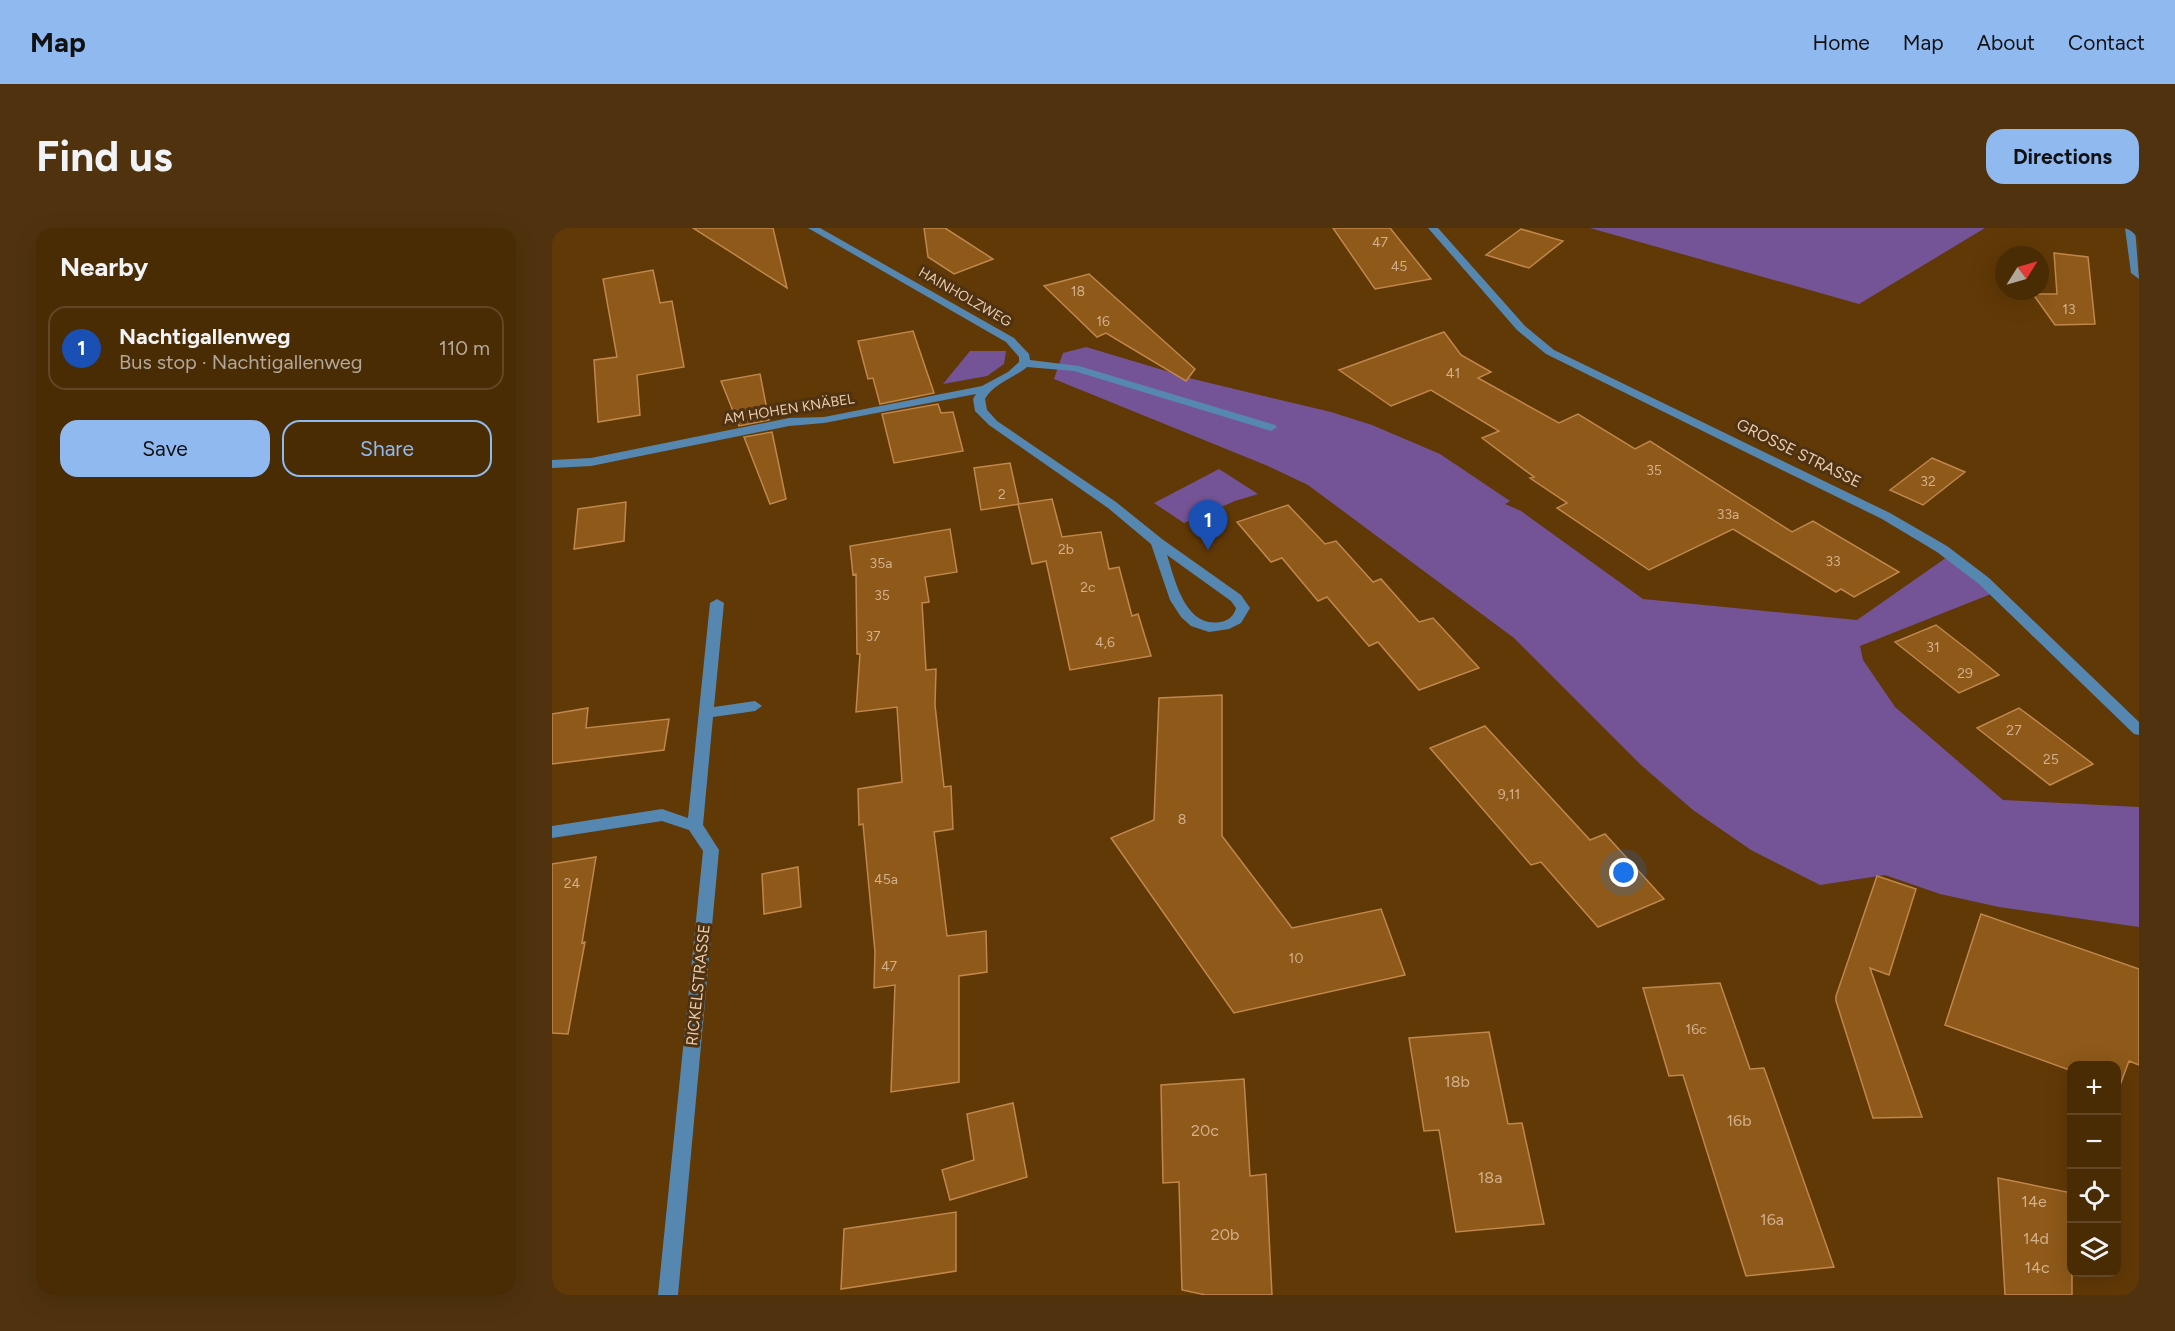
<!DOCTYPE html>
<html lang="en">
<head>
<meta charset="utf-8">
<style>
	:root { --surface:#492b04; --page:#50330e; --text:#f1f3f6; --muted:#b1a79a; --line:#614726; --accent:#90b9f0 }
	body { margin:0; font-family:Figtree,sans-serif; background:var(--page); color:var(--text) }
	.controls { position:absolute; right:18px; bottom:18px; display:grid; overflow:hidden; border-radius:12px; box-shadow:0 6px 24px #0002 }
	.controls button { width:54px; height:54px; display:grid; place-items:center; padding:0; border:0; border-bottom:2px solid var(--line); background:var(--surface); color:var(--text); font:30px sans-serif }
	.compass { position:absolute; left:1443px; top:18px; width:54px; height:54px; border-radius:50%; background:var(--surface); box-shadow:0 6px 24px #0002; rotate:53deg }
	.you { position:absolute; left:1072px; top:645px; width:21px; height:21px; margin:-15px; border:4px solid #fff; border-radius:50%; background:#1a73e8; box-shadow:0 0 0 9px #1a73e833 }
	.badge { display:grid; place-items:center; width:39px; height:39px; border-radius:50%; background:var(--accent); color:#fff; font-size:20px; font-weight:700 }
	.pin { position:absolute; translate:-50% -50px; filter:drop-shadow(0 2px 3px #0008) }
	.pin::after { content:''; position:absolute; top:32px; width:21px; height:18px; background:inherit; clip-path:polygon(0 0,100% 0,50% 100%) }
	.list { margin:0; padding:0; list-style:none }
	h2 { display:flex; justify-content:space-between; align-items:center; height:78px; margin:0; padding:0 24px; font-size:26px }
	h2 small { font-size:20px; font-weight:400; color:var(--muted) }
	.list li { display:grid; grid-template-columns:39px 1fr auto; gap:18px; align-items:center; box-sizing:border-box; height:84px; margin:0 12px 12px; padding:0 12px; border:2px solid var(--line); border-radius:18px }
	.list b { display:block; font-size:22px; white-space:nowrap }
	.list p { margin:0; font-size:20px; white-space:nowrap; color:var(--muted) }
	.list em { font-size:20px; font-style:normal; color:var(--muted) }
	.actions { display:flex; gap:12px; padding:18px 24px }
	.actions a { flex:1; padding:14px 0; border:2px solid var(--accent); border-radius:18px; text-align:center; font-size:21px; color:var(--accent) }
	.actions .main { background:var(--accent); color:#111 }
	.icon { flex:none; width:33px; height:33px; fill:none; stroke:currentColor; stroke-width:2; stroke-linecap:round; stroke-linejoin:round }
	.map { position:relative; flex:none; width:1587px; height:1067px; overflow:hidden; border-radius:18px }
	header { display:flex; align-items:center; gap:36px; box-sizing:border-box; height:84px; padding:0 30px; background:var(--accent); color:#111 }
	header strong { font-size:28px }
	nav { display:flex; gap:33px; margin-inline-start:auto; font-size:21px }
	.intro { display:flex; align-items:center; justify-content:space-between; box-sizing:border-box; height:144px; padding:0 36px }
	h1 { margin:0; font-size:42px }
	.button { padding:15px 27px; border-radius:18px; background:var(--accent); color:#111; font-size:21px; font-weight:700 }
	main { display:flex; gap:36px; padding:0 36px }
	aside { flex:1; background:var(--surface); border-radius:18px; box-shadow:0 6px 24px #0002 }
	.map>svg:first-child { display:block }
	.green { fill:#745496 }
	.building { fill:#8e5919; stroke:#c0874c; stroke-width:1.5 }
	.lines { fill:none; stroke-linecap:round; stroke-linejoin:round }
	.minor { fill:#5687b1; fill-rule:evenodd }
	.labels { text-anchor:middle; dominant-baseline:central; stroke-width:6; stroke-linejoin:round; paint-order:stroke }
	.number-label { font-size:14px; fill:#d3af8a }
	.far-street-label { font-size:14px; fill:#eaccaf; stroke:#4f3212 }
	.street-label { font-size:16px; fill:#eaccaf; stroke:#4f3212 }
	.near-number-label { font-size:16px; fill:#d3af8a }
</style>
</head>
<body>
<header>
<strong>Map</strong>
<nav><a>Home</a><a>Map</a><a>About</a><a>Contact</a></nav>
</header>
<div class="intro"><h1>Find us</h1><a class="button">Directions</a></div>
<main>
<aside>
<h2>Nearby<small></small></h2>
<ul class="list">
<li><span class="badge" style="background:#1a4fb4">1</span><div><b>Nachtigallenweg</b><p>Bus stop · Nachtigallenweg</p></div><em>110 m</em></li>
</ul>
<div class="actions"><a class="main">Save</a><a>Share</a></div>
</aside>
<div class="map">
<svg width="1587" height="1067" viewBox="0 0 1587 1067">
	<rect width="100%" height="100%" fill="#613906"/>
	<path class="green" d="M 1038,0 L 1433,0 L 1307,76 Z
		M 534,119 L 641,151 L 779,184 L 820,197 L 888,226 L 958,273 L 953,276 L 969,283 L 1091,371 L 1305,392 L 1398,327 L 1444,364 L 1308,418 L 1311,432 L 1343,479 L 1451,572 L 1587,579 L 1587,699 L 1447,679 L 1388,666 L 1333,647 L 1268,657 L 1199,622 L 1141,582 L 1089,537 L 962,410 L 756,257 L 716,238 L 502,151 L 511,125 Z
		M 418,123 L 454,123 L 452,136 L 435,148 L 391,156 Z
		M 667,241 L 706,266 L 683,273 L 632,295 L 602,275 Z"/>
	<path class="building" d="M 141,0 L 221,0 L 235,60 Z
		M 372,0 L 393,0 L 441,31 L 402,46 L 376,29 Z
		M 781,0 L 838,0 L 879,51 L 823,61 Z
		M 969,1 L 1011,13 L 977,40 L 934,27 Z
		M 1502,25 L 1536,29 L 1543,96 L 1503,97 L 1481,66 L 1505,66 Z
		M 101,42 L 108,75 L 120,73 L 132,139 L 85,147 L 88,187 L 46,194 L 42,132 L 65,129 L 51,51 Z
		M 537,46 L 643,141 L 634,153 L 554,105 L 545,109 L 492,58 Z
		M 361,103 L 382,165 L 328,176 L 321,150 L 316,151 L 306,113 Z
		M 892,104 L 909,127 L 939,144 L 926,150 L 1007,195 L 1026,186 L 1083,221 L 1098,213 L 1240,304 L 1261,293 L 1347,344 L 1302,369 L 1289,361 L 1284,364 L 1181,301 L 1097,342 L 1005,280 L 1015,275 L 978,250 L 982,249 L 930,210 L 947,203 L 879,162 L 839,178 L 787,142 Z
		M 208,146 L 217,192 L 187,198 L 169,153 Z
		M 386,176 L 389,185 L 401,184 L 411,223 L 342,235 L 330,186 Z
		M 220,204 L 234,271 L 218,276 L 192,209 Z
		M 1380,230 L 1413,244 L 1371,277 L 1338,262 Z
		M 458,235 L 467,276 L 429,282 L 422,240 Z
		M 500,271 L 510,309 L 549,304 L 557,341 L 567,339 L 580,388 L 586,386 L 599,428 L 518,442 L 494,333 L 480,336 L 466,276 Z
		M 74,274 L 72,313 L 22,321 L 26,281 Z
		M 736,277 L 773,316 L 784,313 L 821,354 L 829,351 L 867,394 L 881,390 L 927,440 L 867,462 L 826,414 L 817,418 L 775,369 L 766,373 L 730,330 L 719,334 L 685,294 Z
		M 398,301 L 405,344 L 373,349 L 377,374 L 370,375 L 374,442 L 384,441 L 383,477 L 392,559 L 399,558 L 401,601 L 382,604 L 395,708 L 434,703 L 435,744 L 407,748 L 407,854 L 339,864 L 343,757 L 322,760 L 323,724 L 311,596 L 307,597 L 306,561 L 350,554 L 345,479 L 304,484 L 308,426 L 305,426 L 304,346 L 301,347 L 298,318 Z
		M 1384,397 L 1420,425 L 1447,447 L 1407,465 L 1343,414 Z
		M 670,467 L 670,608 L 740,700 L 829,681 L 853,747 L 682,785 L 559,610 L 602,592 L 607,470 Z
		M 36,480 L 34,500 L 117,491 L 112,522 L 0,536 L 0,486 Z
		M 1467,480 L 1499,504 L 1541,536 L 1498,557 L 1425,500 Z
		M 933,498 L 1038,612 L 1053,606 L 1112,671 L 1046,699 L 989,634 L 979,637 L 878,520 Z
		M 44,629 L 30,715 L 33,714 L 16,806 L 0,805 L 0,636 Z
		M 246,639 L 249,679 L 212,686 L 210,646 Z
		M 1325,648 L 1364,661 L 1337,747 L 1318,740 L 1370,889 L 1321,890 L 1284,773 L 1284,768 Z
		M 1429,686 L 1587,741 L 1587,837 L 1577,833 L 1567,860 L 1564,859 L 1564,837 L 1520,837 L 1520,843 L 1393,797 Z
		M 1168,755 L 1198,841 L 1212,840 L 1282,1039 L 1194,1048 L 1131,847 L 1117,848 L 1091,760 Z
		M 937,804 L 956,896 L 970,895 L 992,996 L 904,1004 L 887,902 L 872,903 L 857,810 Z
		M 692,851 L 698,948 L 714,946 L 720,1067 L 654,1067 L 630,1062 L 627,954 L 611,955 L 609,857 Z
		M 461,875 L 475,949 L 398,972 L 390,942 L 422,932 L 415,886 Z
		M 1446,950 L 1520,965 L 1520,1067 L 1453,1067 Z
		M 404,984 L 404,1043 L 289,1061 L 292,1001 Z"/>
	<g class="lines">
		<path class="minor" d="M 256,0 L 268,0 L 462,110 L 477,126 L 478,132 L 527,138 L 723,197 L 725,199 L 719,203 L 522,143 L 475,139 C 462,150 441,156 433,171 L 435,182 L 445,193 L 564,274 L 610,311 L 689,367 L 698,380 L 689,395 L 677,401 L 657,404 L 639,398 L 629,389 L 618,372 L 599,316 L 556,280 L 437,197 L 423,183 L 421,171 L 424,166 L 272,195 L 237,198 L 39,238 L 0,240 L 0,232 L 39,230 L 237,190 L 272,189 L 430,158 L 456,144 L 467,134 L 467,129 L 454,114 ZM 615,327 L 679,373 L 684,380 C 682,388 676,393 668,394 C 633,400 623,352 615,327 Z
			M 876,0 L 886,0 L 973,98 L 1002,122 L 1338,285 L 1395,318 L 1437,350 L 1587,494 L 1587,507 L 1582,506 L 1427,356 L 1385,324 L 1330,291 L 994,126 L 965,102 Z
			M 1573,0 L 1583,0 L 1587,51 L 1579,45 Z
			M 165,371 L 172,375 L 162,479 L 203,473 L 210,478 L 203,483 L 161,489 L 151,597 L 167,622 L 126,1067 L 106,1067 L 151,623 L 137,602 L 110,593 L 0,610 L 0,598 L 110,581 L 136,590 L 158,375 Z"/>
	</g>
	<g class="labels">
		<g class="number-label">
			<text x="828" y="14">47</text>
			<text x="847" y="38">45</text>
			<text x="526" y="63">18</text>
			<text x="1517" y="81">13</text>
			<text x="551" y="93">16</text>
			<text x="901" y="145">41</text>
			<text x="1102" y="242">35</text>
			<text x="1376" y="253">32</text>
			<text x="450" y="266">2</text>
			<text x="1176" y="286">33a</text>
			<text x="514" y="321">2b</text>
			<text x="1281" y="333">33</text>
			<text x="329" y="335">35a</text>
			<text x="536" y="359">2c</text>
			<text x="330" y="367">35</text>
			<text x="321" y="408">37</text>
			<text x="553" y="414">4,6</text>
			<text x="1381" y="419">31</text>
			<text x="1413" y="445">29</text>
			<text x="1462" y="502">27</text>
			<text x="1499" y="531">25</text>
			<text x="957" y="566">9,11</text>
			<text x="630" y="591">8</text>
			<text x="334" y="651">45a</text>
			<text x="20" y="655">24</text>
			<text x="744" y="730">10</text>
			<text x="337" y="738">47</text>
			<text x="1144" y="801">16c</text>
		</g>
		<g class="far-street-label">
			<text transform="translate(413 69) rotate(30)">HAINHOLZWEG</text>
			<text transform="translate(237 181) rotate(-9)">AM HOHEN KNÄBEL</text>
		</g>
		<g class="street-label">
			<text transform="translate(1247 225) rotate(26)">GROSSE STRASSE</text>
			<text transform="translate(146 757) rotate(-84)">RICKELSTRASSE</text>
		</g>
		<g class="near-number-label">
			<text x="905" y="853">18b</text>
			<text x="1187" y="892">16b</text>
			<text x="653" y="902">20c</text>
			<text x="938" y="949">18a</text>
			<text x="1482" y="973">14e</text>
			<text x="1220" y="991">16a</text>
			<text x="673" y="1006">20b</text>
			<text x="1484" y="1010">14d</text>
			<text x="1485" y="1039">14c</text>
		</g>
	</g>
</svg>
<div class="controls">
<button>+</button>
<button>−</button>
<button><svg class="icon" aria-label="locate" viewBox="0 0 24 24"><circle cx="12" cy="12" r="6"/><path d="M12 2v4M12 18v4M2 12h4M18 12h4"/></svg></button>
<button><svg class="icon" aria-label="layers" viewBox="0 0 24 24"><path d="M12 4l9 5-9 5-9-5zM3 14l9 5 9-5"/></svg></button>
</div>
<svg class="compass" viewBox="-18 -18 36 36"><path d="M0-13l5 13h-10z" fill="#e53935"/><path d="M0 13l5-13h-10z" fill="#b1a79a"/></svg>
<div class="you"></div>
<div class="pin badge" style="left:656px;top:322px;background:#1a4fb4">1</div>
</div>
</main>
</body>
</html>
